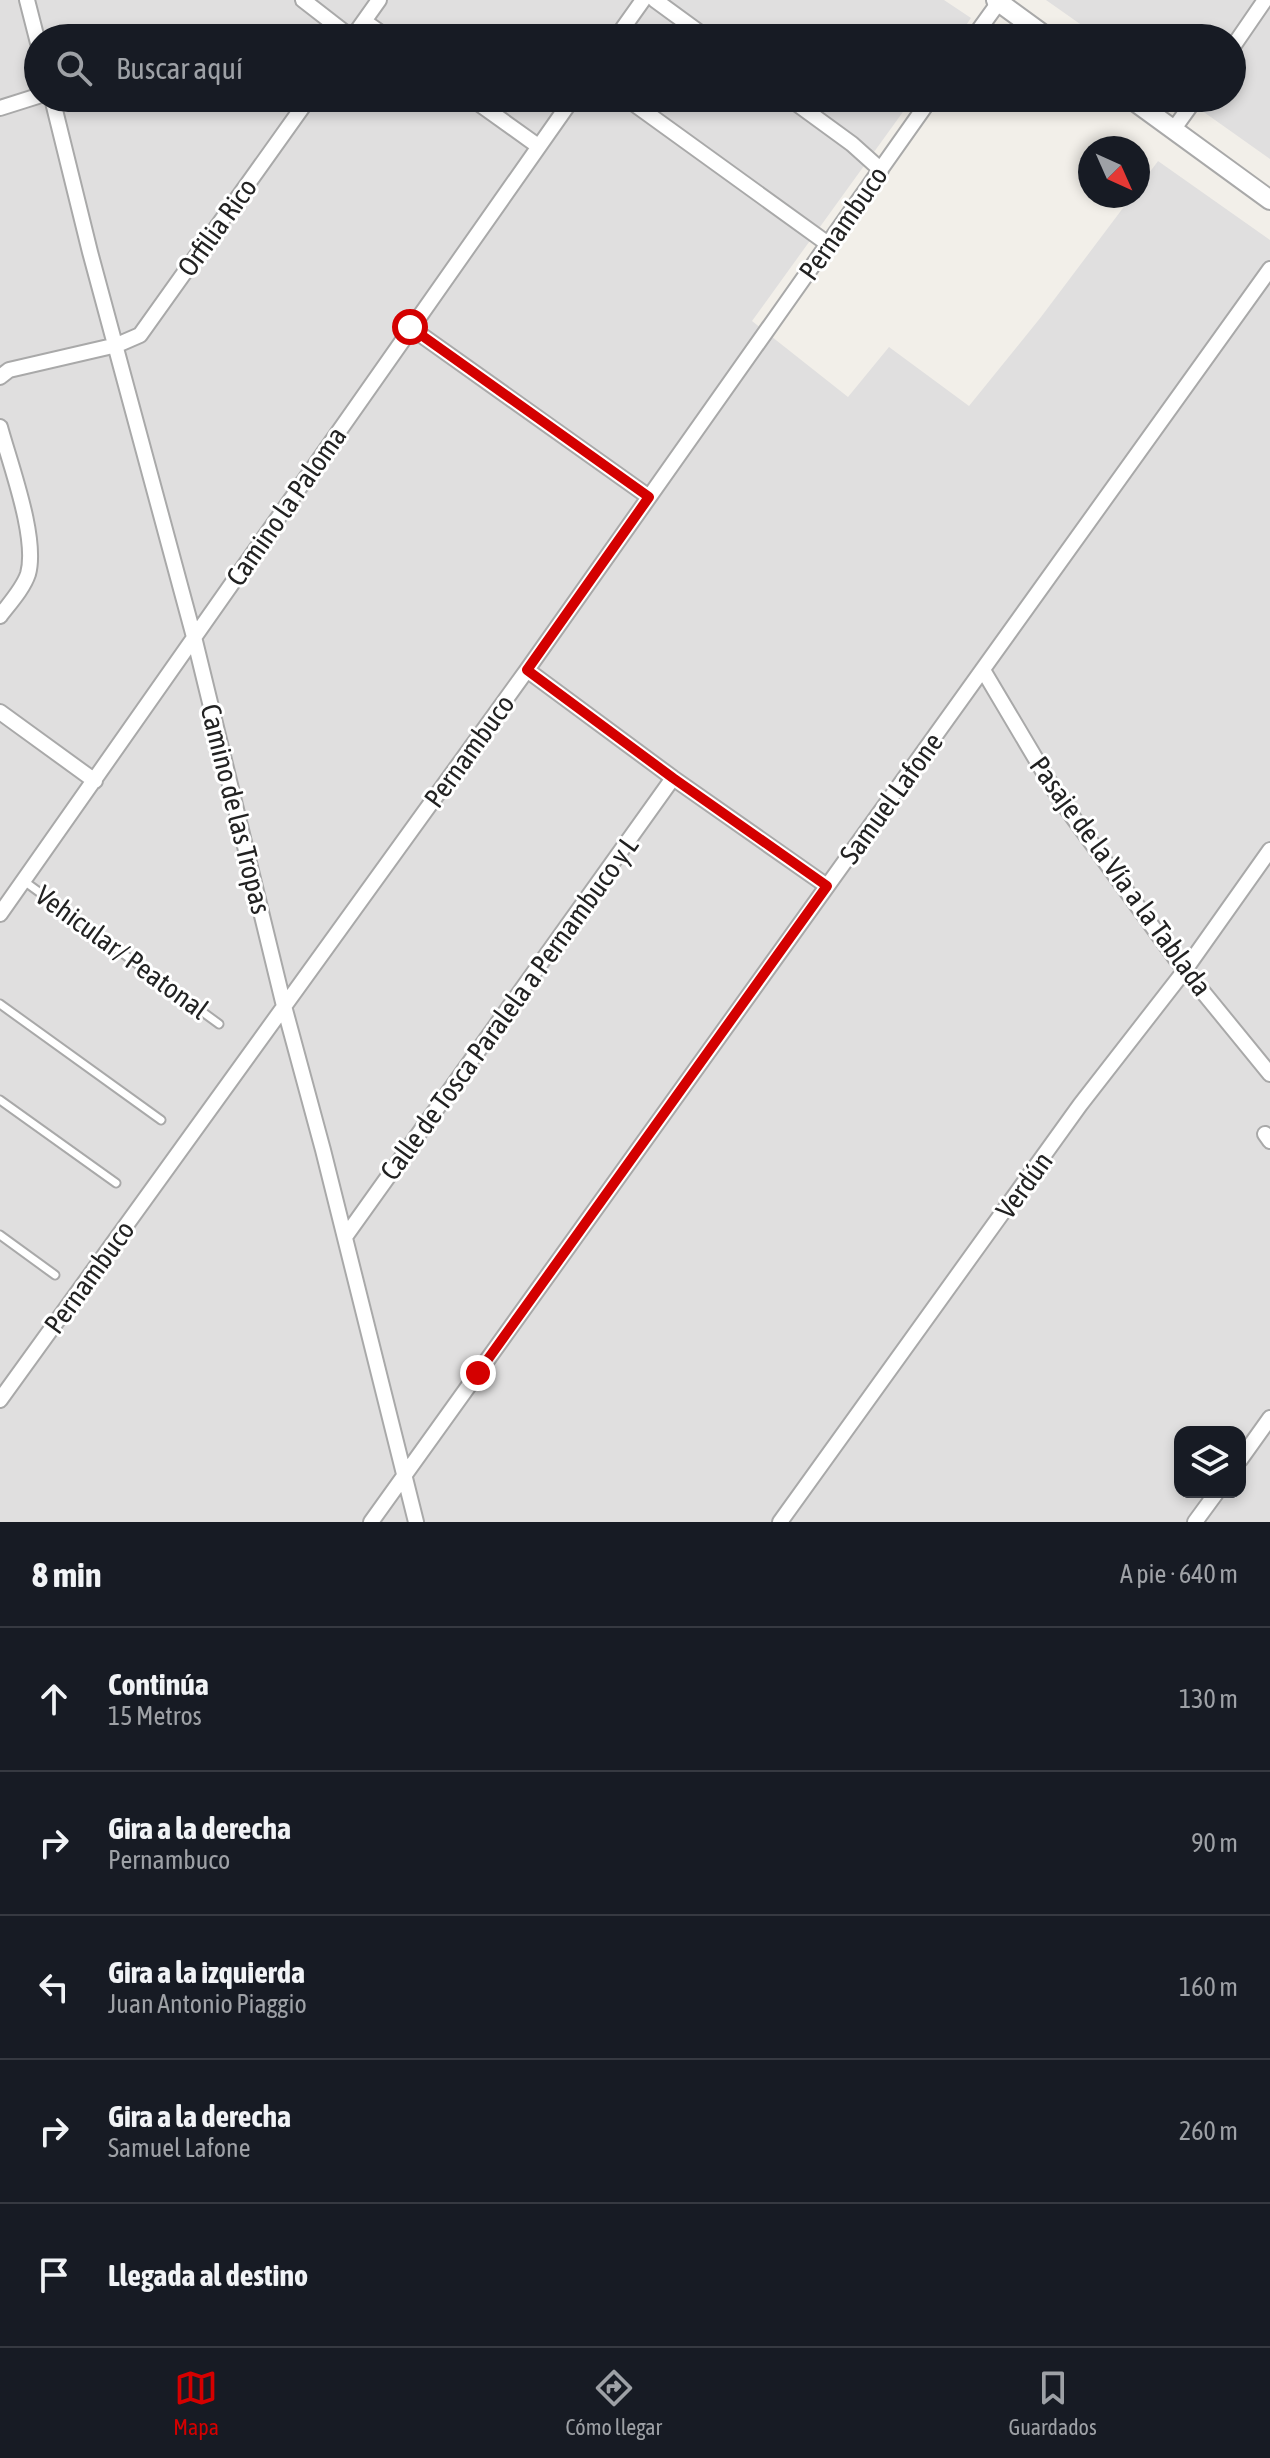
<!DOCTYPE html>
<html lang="es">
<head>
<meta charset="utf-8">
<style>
	:root { --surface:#171b24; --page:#20242c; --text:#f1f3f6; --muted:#9ea1a6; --line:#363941; --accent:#d40000 }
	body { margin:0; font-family:"Asap Condensed",sans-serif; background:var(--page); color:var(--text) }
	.controls { position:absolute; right:24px; bottom:24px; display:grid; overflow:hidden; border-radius:16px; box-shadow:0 4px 12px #0003 }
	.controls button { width:72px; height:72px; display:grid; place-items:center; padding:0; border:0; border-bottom:2px solid var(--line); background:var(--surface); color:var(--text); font:40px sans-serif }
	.compass { position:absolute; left:1078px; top:136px; width:72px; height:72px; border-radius:50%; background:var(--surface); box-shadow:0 4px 12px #0003; rotate:135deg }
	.stop { position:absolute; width:24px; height:24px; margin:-18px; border:6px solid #d40000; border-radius:50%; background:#fff }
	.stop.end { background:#d40000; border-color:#fff; box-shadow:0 2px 8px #0008 }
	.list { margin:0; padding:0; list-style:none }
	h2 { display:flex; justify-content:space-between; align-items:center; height:104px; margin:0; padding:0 32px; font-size:34px }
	h2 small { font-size:26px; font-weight:400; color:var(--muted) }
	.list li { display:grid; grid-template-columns:52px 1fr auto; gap:24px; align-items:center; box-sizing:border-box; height:144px; padding:0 32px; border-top:2px solid var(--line) }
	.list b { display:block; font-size:30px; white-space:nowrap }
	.list p { margin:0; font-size:26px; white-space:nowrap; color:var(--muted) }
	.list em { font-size:26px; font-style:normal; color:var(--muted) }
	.icon { flex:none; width:44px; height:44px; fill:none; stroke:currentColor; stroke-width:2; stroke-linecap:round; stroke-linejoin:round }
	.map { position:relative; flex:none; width:1270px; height:1522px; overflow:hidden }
	.search { position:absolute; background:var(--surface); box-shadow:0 4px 12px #0003; left:24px; right:24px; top:24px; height:88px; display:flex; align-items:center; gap:20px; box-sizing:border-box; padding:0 28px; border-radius:44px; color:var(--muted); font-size:30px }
	.sheet { height:824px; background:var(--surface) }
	nav { display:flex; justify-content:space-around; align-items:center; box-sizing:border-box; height:112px; border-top:2px solid var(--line); background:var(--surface); font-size:22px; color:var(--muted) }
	nav a { display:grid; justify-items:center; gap:4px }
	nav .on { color:var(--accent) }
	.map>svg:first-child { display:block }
	.residential { fill:#e0dfdf; fill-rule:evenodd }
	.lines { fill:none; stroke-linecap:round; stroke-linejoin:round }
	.service-casing { stroke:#a9a9a9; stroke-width:11 }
	.minor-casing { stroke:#a9a9a9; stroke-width:18 }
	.tertiary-casing { stroke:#a9a9a9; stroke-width:22 }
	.service { stroke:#fff; stroke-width:7 }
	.minor { stroke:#fff; stroke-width:14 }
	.tertiary { stroke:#fff; stroke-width:18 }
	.route { stroke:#d40000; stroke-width:10 }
	.labels { text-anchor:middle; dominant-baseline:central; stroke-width:6; stroke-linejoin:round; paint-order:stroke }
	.street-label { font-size:28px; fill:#222; stroke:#fff }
</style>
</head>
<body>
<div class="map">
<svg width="1270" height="1522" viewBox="0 0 1270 1522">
	<rect width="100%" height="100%" fill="#f2efe9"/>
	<path class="residential" d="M 0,0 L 944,0 L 971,18 L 957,38 L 38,38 L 38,98 L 913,98 L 752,321 L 848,397 L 889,347 L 969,406 L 1041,317 L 1132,196 L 1138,196 L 1138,188 L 1158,161 L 1270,240 L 1270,1522 L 0,1522 ZM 1180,1432 L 1240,1432 L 1240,1492 L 1180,1492 Z
		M 1046,0 L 1270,0 L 1270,159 L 1184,98 L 1232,98 L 1232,38 L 1100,38 Z"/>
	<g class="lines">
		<g class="service-casing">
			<path id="service" d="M 24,881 L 219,1024
				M 0,1004 L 161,1120
				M 0,1100 L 116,1183
				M 0,1235 L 55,1275"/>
		</g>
		<g class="minor-casing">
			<path id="minor" d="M 27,0 L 38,43
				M 303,0 L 352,38
				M 655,0 L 707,38
				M 364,21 L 388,38
				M 352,38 L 379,0
				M 616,38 L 643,0
				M 973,38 L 999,2
				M 1232,48 L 1265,0
				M 52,98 L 90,252 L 194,637 L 284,1006 L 323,1150 L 416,1522
				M 471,98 L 538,146
				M 626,98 L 828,244
				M 789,98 L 852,144 L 881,170
				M 0,108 L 38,96
				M 1173,130 L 1196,98
				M 410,327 L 649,497
				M 0,377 L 9,370 L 117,345 L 140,335 L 309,98
				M 0,427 C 10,464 38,538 28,574 C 23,589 9,604 0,616
				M 527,670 L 673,778 L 827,886
				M 983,670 L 1059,798 L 1176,959 L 1270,1074
				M 0,712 L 95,781
				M 0,914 L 573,98
				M 1265,1134 L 1270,1141
				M 345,1237 L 673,778
				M 0,1400 L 527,670 L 931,98
				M 1240,1460 L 1270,1418
				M 371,1522 L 1270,269
				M 780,1522 L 1080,1105 L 1185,970 L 1270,850
				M 1195,1522 L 1217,1492"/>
		</g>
		<g class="tertiary-casing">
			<path id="tertiary" d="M 996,0 L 1048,38
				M 1130,98 L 1270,200"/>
		</g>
		<use href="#service" class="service"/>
		<use href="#minor" class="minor"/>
		<use href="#tertiary" class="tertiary"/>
	</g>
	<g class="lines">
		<path class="route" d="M 410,327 L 649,497 L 527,670 L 673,778 L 827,886 L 478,1373"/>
	</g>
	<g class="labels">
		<g class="street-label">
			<text transform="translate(843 223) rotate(-55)">Pernambuco</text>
			<text transform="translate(217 227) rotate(-54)">Orfilia Rico</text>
			<text transform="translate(286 506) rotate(-55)">Camino la Paloma</text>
			<text transform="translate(469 751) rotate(-54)">Pernambuco</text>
			<text transform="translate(891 798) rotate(-54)">Samuel Lafone</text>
			<text transform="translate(236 809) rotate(76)">Camino de las Tropas</text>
			<text transform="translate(1121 876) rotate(54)">Pasaje de la Vía a la Tablada</text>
			<text transform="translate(122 952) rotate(36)">Vehicular/ Peatonal</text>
			<text transform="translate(509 1008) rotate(-54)">Calle de Tosca Paralela a Pernambuco y L</text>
			<text transform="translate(1024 1185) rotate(-54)">Verdún</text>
			<text transform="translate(89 1277) rotate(-54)">Pernambuco</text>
		</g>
	</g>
</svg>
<div class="controls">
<button><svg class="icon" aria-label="layers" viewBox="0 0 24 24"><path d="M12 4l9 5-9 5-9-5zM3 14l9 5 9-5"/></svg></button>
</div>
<svg class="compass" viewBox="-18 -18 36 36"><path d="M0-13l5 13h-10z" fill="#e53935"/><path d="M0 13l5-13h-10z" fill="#9ea1a6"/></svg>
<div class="stop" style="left:410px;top:327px"></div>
<div class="stop end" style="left:478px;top:1373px"></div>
<div class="search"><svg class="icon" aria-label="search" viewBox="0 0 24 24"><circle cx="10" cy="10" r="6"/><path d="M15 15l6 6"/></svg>Buscar aquí</div>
</div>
<section class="sheet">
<h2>8 min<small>A pie · 640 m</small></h2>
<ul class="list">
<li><svg class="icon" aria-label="ahead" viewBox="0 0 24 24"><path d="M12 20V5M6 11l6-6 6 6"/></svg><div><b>Continúa</b><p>15 Metros</p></div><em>130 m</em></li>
<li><svg class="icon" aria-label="right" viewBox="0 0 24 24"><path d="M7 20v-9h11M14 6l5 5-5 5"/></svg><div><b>Gira a la derecha</b><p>Pernambuco</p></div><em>90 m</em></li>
<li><svg class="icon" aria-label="left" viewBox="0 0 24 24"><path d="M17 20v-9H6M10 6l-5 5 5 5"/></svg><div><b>Gira a la izquierda</b><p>Juan Antonio Piaggio</p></div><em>160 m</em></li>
<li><svg class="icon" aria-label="right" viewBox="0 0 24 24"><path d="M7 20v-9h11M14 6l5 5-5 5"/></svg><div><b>Gira a la derecha</b><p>Samuel Lafone</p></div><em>260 m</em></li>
<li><svg class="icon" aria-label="arrive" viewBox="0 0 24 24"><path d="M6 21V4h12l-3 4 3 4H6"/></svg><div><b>Llegada al destino</b></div></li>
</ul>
</section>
<nav>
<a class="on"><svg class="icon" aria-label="map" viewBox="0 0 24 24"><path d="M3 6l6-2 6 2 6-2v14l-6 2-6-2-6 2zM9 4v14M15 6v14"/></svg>Mapa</a>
<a><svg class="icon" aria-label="directions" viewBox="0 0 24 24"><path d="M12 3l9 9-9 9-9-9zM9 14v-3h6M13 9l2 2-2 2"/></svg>Cómo llegar</a>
<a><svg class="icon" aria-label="saved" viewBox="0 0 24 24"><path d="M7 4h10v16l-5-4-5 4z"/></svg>Guardados</a>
</nav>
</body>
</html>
